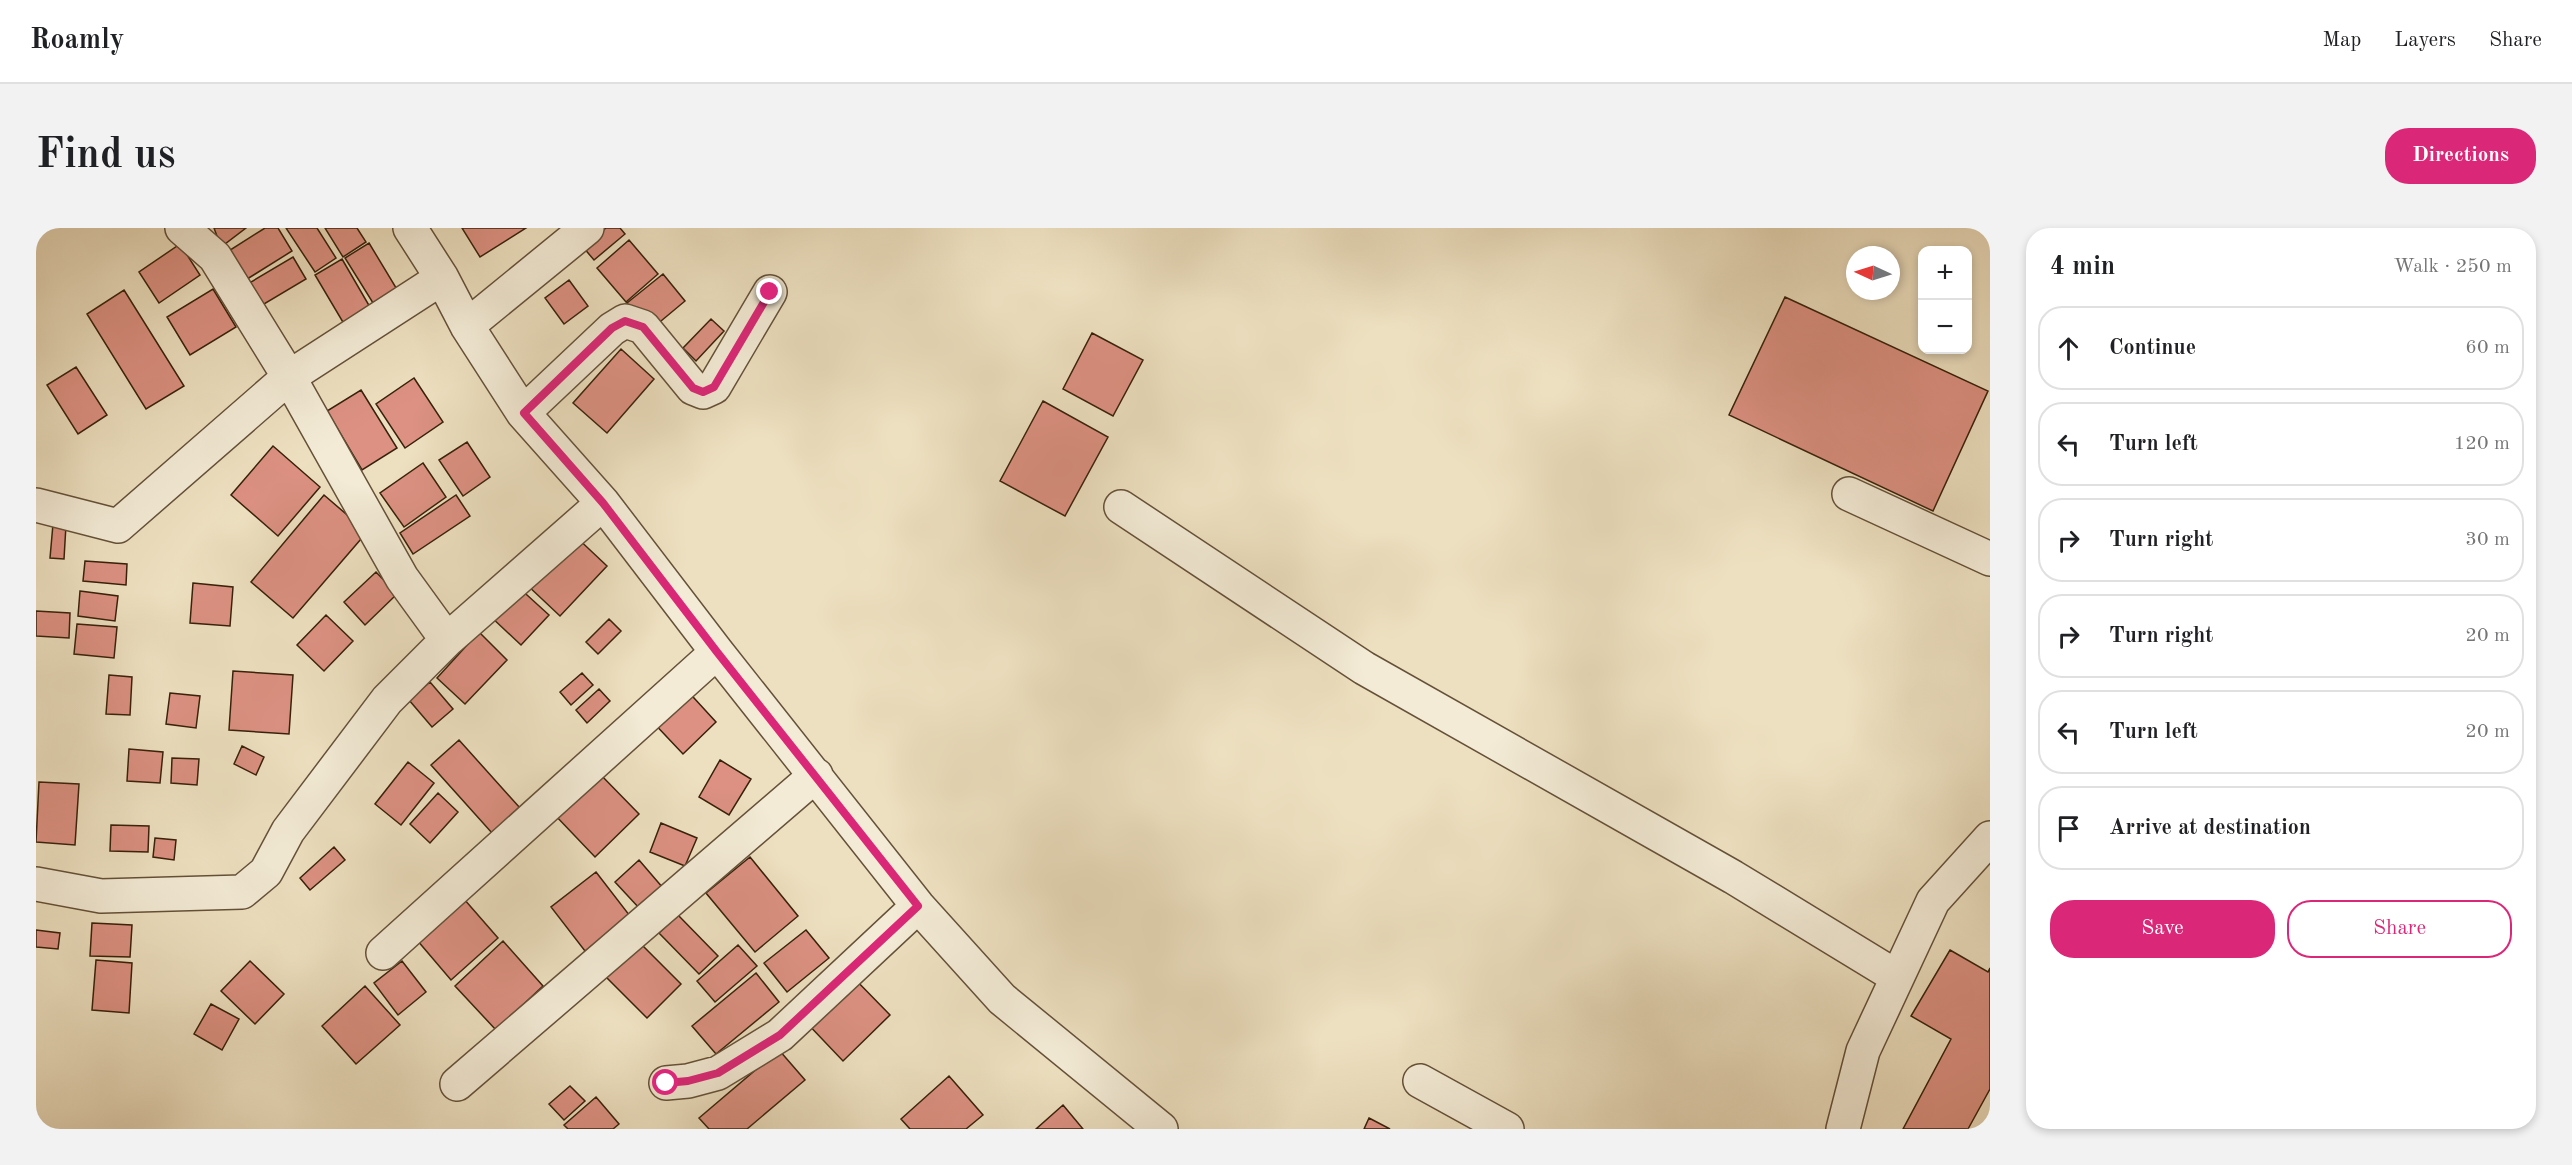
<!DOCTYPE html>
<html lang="en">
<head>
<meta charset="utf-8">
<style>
	:root { --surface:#fff; --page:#f2f2f2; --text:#202124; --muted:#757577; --line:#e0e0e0; --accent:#db2777 }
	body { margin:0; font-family:"Old Standard TT",serif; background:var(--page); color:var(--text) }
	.controls { position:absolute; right:18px; top:18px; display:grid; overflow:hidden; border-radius:12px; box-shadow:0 3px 9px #0003 }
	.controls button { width:54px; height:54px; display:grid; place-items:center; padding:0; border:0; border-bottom:2px solid var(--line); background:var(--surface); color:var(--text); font:30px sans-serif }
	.compass { position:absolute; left:1810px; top:18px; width:54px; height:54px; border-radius:50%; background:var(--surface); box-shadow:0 3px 9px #0003; rotate:274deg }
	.stop { position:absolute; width:18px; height:18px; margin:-14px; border:4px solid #db2777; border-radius:50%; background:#fff }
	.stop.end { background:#db2777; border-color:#fff; box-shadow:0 2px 6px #0008 }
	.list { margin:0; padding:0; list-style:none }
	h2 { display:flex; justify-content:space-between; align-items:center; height:78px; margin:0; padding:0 24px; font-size:26px }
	h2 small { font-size:20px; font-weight:400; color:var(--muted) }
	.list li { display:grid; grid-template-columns:39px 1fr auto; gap:18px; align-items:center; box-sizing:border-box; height:84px; margin:0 12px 12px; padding:0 12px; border:2px solid var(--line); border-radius:24px }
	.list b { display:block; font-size:22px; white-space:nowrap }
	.list em { font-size:20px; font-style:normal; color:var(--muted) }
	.actions { display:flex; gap:12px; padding:18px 24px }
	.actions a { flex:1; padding:14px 0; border:2px solid var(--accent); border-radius:24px; text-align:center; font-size:21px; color:var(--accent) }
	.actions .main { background:var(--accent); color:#fff }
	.icon { flex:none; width:33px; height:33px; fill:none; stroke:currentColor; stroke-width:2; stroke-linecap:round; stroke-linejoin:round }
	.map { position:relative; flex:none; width:1954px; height:901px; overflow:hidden; border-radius:24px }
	header { display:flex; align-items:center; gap:36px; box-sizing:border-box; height:84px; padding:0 30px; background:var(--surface); border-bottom:2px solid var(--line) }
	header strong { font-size:28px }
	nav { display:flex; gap:33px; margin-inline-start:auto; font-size:21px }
	.intro { display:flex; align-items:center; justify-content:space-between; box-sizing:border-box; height:144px; padding:0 36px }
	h1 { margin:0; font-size:42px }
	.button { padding:15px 27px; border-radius:24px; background:var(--accent); color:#fff; font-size:21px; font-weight:700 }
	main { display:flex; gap:36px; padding:0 36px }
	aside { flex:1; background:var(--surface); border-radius:24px; box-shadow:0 3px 9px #0003 }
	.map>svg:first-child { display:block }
	.building { fill:#dc9182; stroke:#38210a; stroke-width:1.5 }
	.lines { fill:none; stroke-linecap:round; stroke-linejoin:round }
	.minor-casing { stroke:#655138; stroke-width:36 }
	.minor { stroke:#f3ebd6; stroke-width:33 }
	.route { stroke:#db2777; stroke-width:8 }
</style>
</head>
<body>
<header>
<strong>Roamly</strong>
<nav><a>Map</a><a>Layers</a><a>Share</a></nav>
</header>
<div class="intro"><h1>Find us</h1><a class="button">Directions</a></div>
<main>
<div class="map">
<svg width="1954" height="901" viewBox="0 0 1954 901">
	<rect width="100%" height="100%" fill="#ede0c0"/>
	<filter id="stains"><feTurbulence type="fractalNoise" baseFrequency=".00333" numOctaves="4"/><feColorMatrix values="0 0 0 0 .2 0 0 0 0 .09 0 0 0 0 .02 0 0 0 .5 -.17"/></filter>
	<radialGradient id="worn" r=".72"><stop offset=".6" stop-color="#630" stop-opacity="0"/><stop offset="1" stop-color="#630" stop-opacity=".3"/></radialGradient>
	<path class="building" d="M 178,0 L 210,0 L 185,19 Z
		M 229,0 L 242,0 L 256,23 L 208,53 L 191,24 Z
		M 250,0 L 281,0 L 300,30 L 279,44 Z
		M 289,0 L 321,0 L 330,14 L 307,29 Z
		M 426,0 L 490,0 L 444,29 Z
		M 570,0 L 584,0 L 589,6 L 558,32 L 547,19 Z
		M 593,12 L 622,46 L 590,74 L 561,40 Z
		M 333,15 L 365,68 L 342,83 L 309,30 Z
		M 144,16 L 164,47 L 123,75 L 103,44 Z
		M 257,29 L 270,51 L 223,79 L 210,57 Z
		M 306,31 L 338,86 L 311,101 L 279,47 Z
		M 627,46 L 649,73 L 613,103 L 591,75 Z
		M 533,52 L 552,78 L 528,96 L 509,70 Z
		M 177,61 L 200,99 L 154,127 L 131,89 Z
		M 88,62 L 148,158 L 110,181 L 51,86 Z
		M 1749,69 L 1952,163 L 1897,283 L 1693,187 Z
		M 675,91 L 688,103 L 660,133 L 647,120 Z
		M 1056,105 L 1107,132 L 1077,188 L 1027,161 Z
		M 585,121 L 618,151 L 571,205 L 537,175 Z
		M 40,139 L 71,187 L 42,206 L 11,157 Z
		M 378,150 L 407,194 L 369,220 L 340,176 Z
		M 325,162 L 361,220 L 326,242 L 291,183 Z
		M 1007,173 L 1072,209 L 1029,288 L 964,253 Z
		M 431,214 L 454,249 L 427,268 L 403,232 Z
		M 237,218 L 284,259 L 242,308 L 195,267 Z
		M 387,235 L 410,269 L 368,299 L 344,265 Z
		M 288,267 L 331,304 L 257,390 L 215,354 Z
		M 420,267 L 434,288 L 377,326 L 364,305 Z
		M 17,296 L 30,297 L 28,331 L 14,330 Z
		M 536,305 L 571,338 L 524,388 L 489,355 Z
		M 49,333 L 91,336 L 90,357 L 47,353 Z
		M 340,344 L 361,366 L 329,397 L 308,374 Z
		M 157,355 L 197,359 L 194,398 L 154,395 Z
		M 480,357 L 513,387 L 485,417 L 453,387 Z
		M 44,363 L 82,368 L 79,393 L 42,388 Z
		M 0,383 L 34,385 L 33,410 L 0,408 Z
		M 290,387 L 317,413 L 288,443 L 261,417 Z
		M 573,391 L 585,403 L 562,426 L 550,414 Z
		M 41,396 L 81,399 L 78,430 L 38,426 Z
		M 443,404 L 471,432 L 429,476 L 401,450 Z
		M 197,443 L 257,447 L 253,506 L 193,502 Z
		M 546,445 L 557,457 L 535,477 L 524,464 Z
		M 73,447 L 96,449 L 94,487 L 70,486 Z
		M 394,454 L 417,481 L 396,499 L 373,472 Z
		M 647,458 L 680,494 L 647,526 L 613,490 Z
		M 563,461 L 574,473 L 551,495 L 540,482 Z
		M 134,465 L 164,468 L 160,500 L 130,496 Z
		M 423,512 L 484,580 L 456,605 L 395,537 Z
		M 206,518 L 228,529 L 220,547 L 198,536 Z
		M 93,521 L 127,524 L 124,555 L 91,553 Z
		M 136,530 L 163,531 L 161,557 L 135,555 Z
		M 684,532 L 715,551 L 693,587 L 663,569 Z
		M 372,534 L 398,555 L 365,597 L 339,576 Z
		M 561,543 L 603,586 L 559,629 L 518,586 Z
		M 3,554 L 43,556 L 39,617 L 0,614 Z
		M 402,565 L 422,584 L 394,615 L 374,596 Z
		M 625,595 L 661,610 L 649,638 L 614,624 Z
		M 75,597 L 113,598 L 112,624 L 74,623 Z
		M 119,610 L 140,612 L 138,632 L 117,629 Z
		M 298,619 L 309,632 L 274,662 L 264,650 Z
		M 714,629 L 762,688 L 719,724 L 670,665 Z
		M 603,632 L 627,660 L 604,681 L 579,654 Z
		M 560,644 L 594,688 L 549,723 L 515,679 Z
		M 428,671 L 462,710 L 415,752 L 381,712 Z
		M 642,687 L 682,728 L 663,746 L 623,705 Z
		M 56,695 L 96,697 L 94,729 L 54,728 Z
		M 0,702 L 24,705 L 22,721 L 0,719 Z
		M 770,702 L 793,730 L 751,764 L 728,735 Z
		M 601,712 L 645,756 L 611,790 L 567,746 Z
		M 467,713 L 507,758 L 460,802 L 419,758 Z
		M 702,717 L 721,738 L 679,774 L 661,753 Z
		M 1914,722 L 1952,744 L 1954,740 L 1954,861 L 1932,901 L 1867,901 L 1915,811 L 1875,788 Z
		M 60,732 L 96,735 L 93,785 L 56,782 Z
		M 214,733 L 248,766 L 219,796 L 185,763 Z
		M 366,733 L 390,764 L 362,787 L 338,755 Z
		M 720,745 L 743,774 L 680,826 L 656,798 Z
		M 814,746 L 854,787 L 807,833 L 768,792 Z
		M 329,758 L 364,797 L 320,836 L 286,798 Z
		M 175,776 L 203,791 L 186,822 L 158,806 Z
		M 743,822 L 769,852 L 711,901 L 673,901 L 663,890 Z
		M 913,848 L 947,887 L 930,901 L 874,901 L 865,891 Z
		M 534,858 L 549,873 L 528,892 L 513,876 Z
		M 560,869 L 583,896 L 577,901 L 532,901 L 528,897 Z
		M 1027,877 L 1047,901 L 1000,901 Z
		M 1333,890 L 1354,901 L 1328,901 Z"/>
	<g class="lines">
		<g class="minor-casing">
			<path id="minor" d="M 146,0 L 179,29 L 253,149 L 366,350 L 411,412
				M 374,0 L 406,50 L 431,98 L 487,185 L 567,275 L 681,424 L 882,678 L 966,771 L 1125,901
				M 431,98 L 551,0
				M 487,185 L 576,101 L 589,93 L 607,99 L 657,160 L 667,164 L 678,159 L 734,64
				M 1813,266 L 1954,331
				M 0,277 L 82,298 L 253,149 L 406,50
				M 1085,279 L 1328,440 L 1697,649 L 1861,749
				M 0,656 L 65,668 L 206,664 L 230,644 L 252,603 L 351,472 L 411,412 L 567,275
				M 347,725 L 681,424
				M 1384,853 L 1471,901
				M 630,855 L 652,853 L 682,845 L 744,807 L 882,678
				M 421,856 L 780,547
				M 1807,901 L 1827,823 L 1897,673 L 1954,610"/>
		</g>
		<use href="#minor" class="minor"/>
	</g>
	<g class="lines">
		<path class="route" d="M 630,855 L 652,853 L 682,845 L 744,807 L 882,678 L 681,424 L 567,275 L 488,185 L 576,100 L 589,93 L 607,99 L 657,160 L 667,164 L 678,159 L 734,64"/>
	</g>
	<rect width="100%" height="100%" filter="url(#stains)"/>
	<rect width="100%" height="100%" fill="url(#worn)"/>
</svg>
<div class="controls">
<button>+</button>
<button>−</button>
</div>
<svg class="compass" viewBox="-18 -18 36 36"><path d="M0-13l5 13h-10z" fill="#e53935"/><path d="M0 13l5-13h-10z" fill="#757577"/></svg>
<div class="stop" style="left:630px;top:855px"></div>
<div class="stop end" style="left:734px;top:64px"></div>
</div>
<aside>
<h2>4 min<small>Walk · 250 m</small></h2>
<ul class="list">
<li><svg class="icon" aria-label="ahead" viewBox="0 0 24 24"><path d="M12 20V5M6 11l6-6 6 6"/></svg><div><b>Continue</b></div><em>60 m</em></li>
<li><svg class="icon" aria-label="left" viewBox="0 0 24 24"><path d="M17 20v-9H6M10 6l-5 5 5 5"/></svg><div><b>Turn left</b></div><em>120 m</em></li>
<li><svg class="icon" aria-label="right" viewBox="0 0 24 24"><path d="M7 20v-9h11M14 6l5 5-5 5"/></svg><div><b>Turn right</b></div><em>30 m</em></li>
<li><svg class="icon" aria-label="right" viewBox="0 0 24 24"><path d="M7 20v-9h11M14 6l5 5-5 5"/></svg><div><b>Turn right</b></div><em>20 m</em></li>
<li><svg class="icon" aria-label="left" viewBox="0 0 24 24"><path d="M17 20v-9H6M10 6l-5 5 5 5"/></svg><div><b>Turn left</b></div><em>20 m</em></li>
<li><svg class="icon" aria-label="arrive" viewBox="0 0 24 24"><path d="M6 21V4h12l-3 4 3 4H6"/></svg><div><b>Arrive at destination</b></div></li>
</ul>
<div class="actions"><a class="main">Save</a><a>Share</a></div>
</aside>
</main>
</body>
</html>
